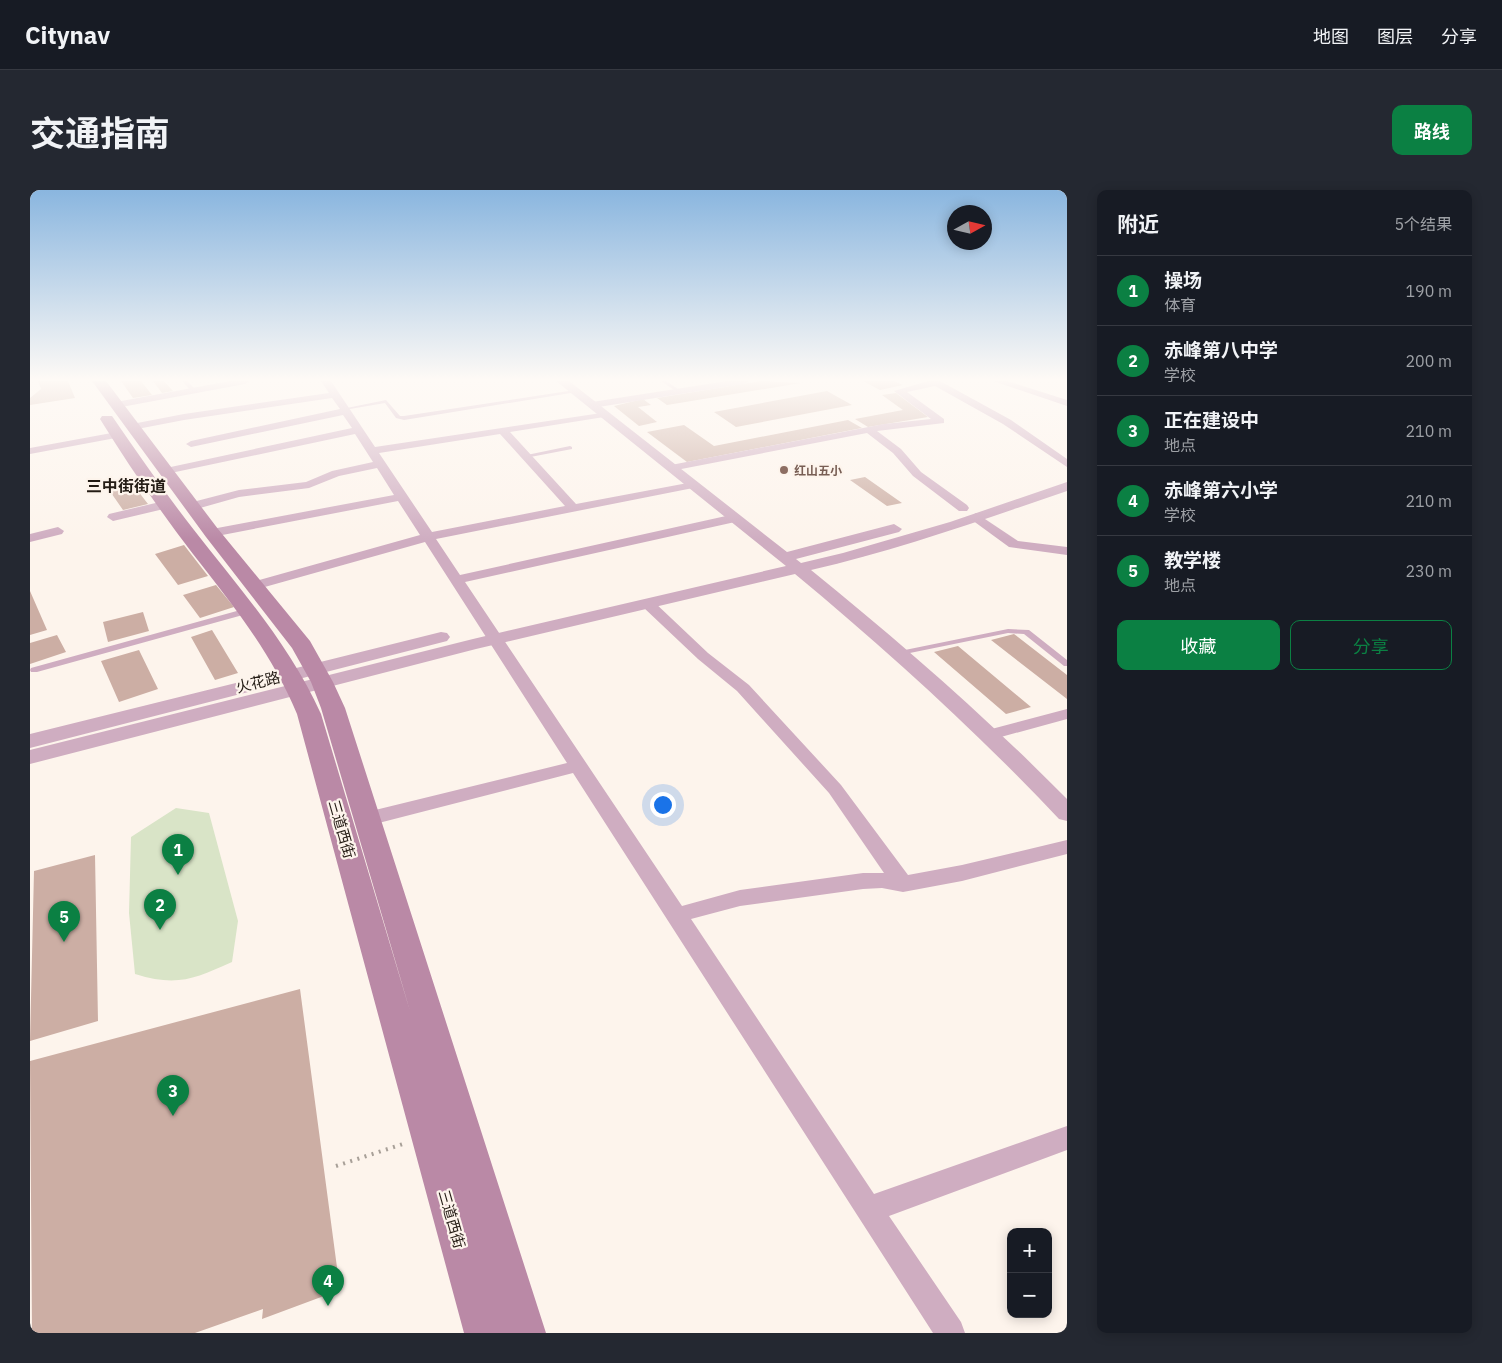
<!DOCTYPE html>
<html lang="zh">
<head>
<meta charset="utf-8">
<style>
	:root { --surface:#171b24; --page:#242831; --text:#f1f3f6; --muted:#9ea1a6; --line:#363941; --accent:#0b8043 }
	body { margin:0; font-family:"IBM Plex Sans","Noto Sans SC",sans-serif; background:var(--page); color:var(--text) }
	.controls { position:absolute; right:15px; bottom:15px; display:grid; overflow:hidden; border-radius:10px; box-shadow:0 2px 12px #0003 }
	.controls button { width:45px; height:45px; display:grid; place-items:center; padding:0; border:0; border-bottom:1px solid var(--line); background:var(--surface); color:var(--text); font:25px sans-serif }
	.compass { position:absolute; left:917px; top:15px; width:45px; height:45px; border-radius:50%; background:var(--surface); box-shadow:0 2px 12px #0003; rotate:82deg }
	.you { position:absolute; left:632px; top:614px; width:18px; height:18px; margin:-12px; border:4px solid #fff; border-radius:50%; background:#1a73e8; box-shadow:0 0 0 8px #1a73e833 }
	.badge { display:grid; place-items:center; width:32px; height:32px; border-radius:50%; background:var(--accent); color:#fff; font-size:16px; font-weight:700 }
	.pin { position:absolute; translate:-50% -41px; filter:drop-shadow(0 1px 2px #0008) }
	.pin::after { content:''; position:absolute; top:26px; width:18px; height:15px; background:inherit; clip-path:polygon(0 0,100% 0,50% 100%) }
	.list { margin:0; padding:0; list-style:none }
	h2 { display:flex; justify-content:space-between; align-items:center; height:65px; margin:0; padding:0 20px; font-size:21px }
	h2 small { font-size:16px; font-weight:400; color:var(--muted) }
	.list li { display:grid; grid-template-columns:32px 1fr auto; gap:15px; align-items:center; box-sizing:border-box; height:70px; padding:0 20px; border-top:1px solid var(--line) }
	.list b { display:block; font-size:19px; white-space:nowrap }
	.list p { margin:0; font-size:16px; white-space:nowrap; color:var(--muted) }
	.list em { font-size:16px; font-style:normal; color:var(--muted) }
	.actions { display:flex; gap:10px; padding:15px 20px }
	.actions a { flex:1; padding:11px 0; border:1px solid var(--accent); border-radius:10px; text-align:center; font-size:18px; color:var(--accent) }
	.actions .main { background:var(--accent); color:#fff }
	.map { position:relative; flex:none; width:1037px; height:1143px; overflow:hidden; border-radius:10px }
	header { display:flex; align-items:center; gap:30px; box-sizing:border-box; height:70px; padding:0 25px; background:var(--surface); border-bottom:1px solid var(--line) }
	header strong { font-size:24px }
	nav { display:flex; gap:28px; margin-inline-start:auto; font-size:18px }
	.intro { display:flex; align-items:center; justify-content:space-between; box-sizing:border-box; height:120px; padding:0 30px }
	h1 { margin:0; font-size:35px }
	.button { padding:12px 22px; border-radius:10px; background:var(--accent); color:#fff; font-size:18px; font-weight:700 }
	main { display:flex; gap:30px; padding:0 30px }
	aside { flex:1; background:var(--surface); border-radius:10px; box-shadow:0 2px 12px #0003 }
	.map>svg:first-child { display:block }
	.green { fill:#d9e4c7 }
	.building { fill:#ccaea4 }
	.lines { fill:none; stroke-linecap:round; stroke-linejoin:round }
	.path { stroke:#a8a098; stroke-width:4; stroke-dasharray:2 5.5; stroke-linecap:butt }
	.service { fill:#cfadc1; fill-rule:evenodd }
	.minor { fill:#cfadc1; fill-rule:evenodd }
	.tertiary { fill:#cfadc1; fill-rule:evenodd }
	.secondary { fill:#ba89a6; fill-rule:evenodd }
	.education-dot { fill:#8d6e63; stroke:#fdf4ec; stroke-width:2 }
	.labels { text-anchor:middle; dominant-baseline:central; stroke-width:4.5; stroke-linejoin:round; paint-order:stroke }
	.far-education-label { font-size:12px; font-weight:bold; fill:#785e54; stroke:#fdf4ec; text-anchor:start }
	.street-label { font-size:15px; fill:#241c15; stroke:#fdf4ec }
	.far-district-label { font-size:16px; font-weight:bold; fill:#241c15; stroke:#fdf4ec }
</style>
</head>
<body>
<header>
<strong>Citynav</strong>
<nav><a>地图</a><a>图层</a><a>分享</a></nav>
</header>
<div class="intro"><h1>交通指南</h1><a class="button">路线</a></div>
<main>
<div class="map">
<svg width="1037" height="1143" viewBox="0 0 1037 1143">
	<rect width="100%" height="100%" fill="#fdf4ec"/>
	<path class="green" d="M 146,618 L 179,623 L 208,731 L 202,772 C 164,789 147,797 105,784 L 99,723 L 101,647 Z"/>
	<path class="building" d="M 8,191 L 38,191 L 45,208 L 0,215 L 0,208 L 11,199 Z
		M 91,191 L 111,191 L 122,205 L 103,208 Z
		M 123,191 L 134,191 L 143,201 L 132,203 Z
		M 731,191 L 771,193 L 637,215 L 627,208 Z
		M 833,191 L 864,191 L 873,195 L 850,200 Z
		M 797,201 L 822,215 L 706,237 L 684,222 Z
		M 866,203 L 898,227 L 838,237 L 825,229 L 873,220 L 852,205 Z
		M 613,209 L 621,215 L 608,217 L 627,232 L 609,236 L 584,216 Z
		M 818,230 L 832,238 L 657,272 L 617,242 L 654,235 L 684,256 Z
		M 835,287 L 872,313 L 857,316 L 820,290 Z
		M 101,292 L 118,314 L 93,320 L 77,297 Z
		M 154,355 L 178,386 L 148,395 L 125,364 Z
		M 186,395 L 204,417 L 170,428 L 153,405 Z
		M 0,401 L 17,440 L 0,445 Z
		M 113,422 L 119,441 L 78,452 L 73,432 Z
		M 182,440 L 208,483 L 185,490 L 161,447 Z
		M 984,444 L 1037,485 L 1037,509 L 961,450 Z
		M 27,445 L 36,462 L 0,474 L 0,453 Z
		M 928,456 L 1001,517 L 976,524 L 904,462 Z
		M 109,460 L 128,499 L 89,512 L 71,471 Z
		M 65,665 L 68,831 L 0,851 L 4,681 Z
		M 270,799 L 310,1100 L 232,1129 L 233,1119 L 165,1143 L 2,1143 L 0,871 Z"/>
	<g class="lines">
		<path class="path" d="M 306,976 L 376,953"/>
		<path class="service" d="M 152,191 L 157,191 L 165,199 L 165,201 L 161,201 Z
			M 631,191 L 636,191 L 651,201 L 647,202 Z
			M 545,200 L 547,200 L 547,202 L 374,230 L 366,228 L 355,213 L 314,220 L 312,219 L 356,210 L 370,226 L 374,226 Z
			M 540,256 L 542,257 L 542,259 L 495,268 L 492,266 Z
			M 214,419 L 220,419 L 221,421 L 220,423 L 7,482 L 1,482 L 0,480 L 1,478 Z
			M 978,439 L 999,440 L 1037,470 L 1037,476 L 1034,476 L 994,444 L 978,443 L 870,465 L 866,463 L 870,461 Z"/>
		<path class="minor" d="M 200,191 L 220,191 L 215,194 L 86,218 L 81,215 L 86,212 Z
			M 291,191 L 301,191 L 345,257 L 578,222 L 578,226 L 574,227 L 480,242 L 546,314 L 663,292 L 669,295 L 663,298 L 406,349 L 430,385 L 705,324 L 711,328 L 705,332 L 435,392 L 652,716 L 710,700 L 833,683 L 854,683 L 799,603 L 707,501 L 668,469 L 613,417 L 611,414 L 613,411 L 623,411 L 678,463 L 719,495 L 811,595 L 878,685 L 932,675 L 1037,650 L 1037,664 L 932,691 L 873,702 L 852,698 L 833,699 L 710,716 L 661,729 L 844,1004 L 1037,936 L 1037,960 L 859,1026 L 931,1132 L 935,1143 L 903,1143 L 543,583 L 337,636 L 330,634 L 328,629 L 330,624 L 337,622 L 537,573 L 395,352 L 224,400 L 217,396 L 219,393 L 390,345 L 368,311 L 182,347 L 176,343 L 182,339 L 364,305 L 347,278 L 309,286 L 279,298 L 209,307 L 163,320 L 157,316 L 159,313 L 209,300 L 276,292 L 302,281 L 343,272 L 325,244 L 136,284 L 130,281 L 136,278 L 322,238 L 313,225 L 161,257 L 156,254 L 161,251 L 310,219 L 302,208 L 154,230 L 102,240 L 97,237 L 102,234 L 154,224 L 299,203 ZM 470,244 L 535,316 L 402,342 L 349,263 Z
			M 697,191 L 719,191 L 714,194 L 562,218 L 557,215 L 562,212 Z
			M 898,191 L 910,191 L 981,230 L 1037,269 L 1037,277 L 973,234 L 905,196 L 877,202 L 914,229 L 914,233 L 847,241 L 871,259 L 891,282 L 937,315 L 939,318 L 937,321 L 929,321 L 883,286 L 863,263 L 837,243 L 641,281 L 635,278 L 641,275 L 854,234 L 901,229 L 864,201 Z
			M 963,191 L 977,191 L 1037,210 L 1037,216 Z
			M 87,242 L 92,245 L 91,247 L 0,264 L 0,258 Z
			M 134,311 L 138,312 L 140,315 L 138,318 L 83,331 L 77,327 L 79,324 Z
			M 946,323 L 988,351 L 1037,357 L 1037,365 L 979,357 L 942,330 L 940,327 Z
			M 28,337 L 34,341 L 32,344 L 0,352 L 0,344 Z
			M 1037,519 L 1037,529 L 960,550 L 954,549 L 952,545 L 954,541 Z"/>
		<path class="tertiary" d="M 526,191 L 539,191 L 757,362 L 864,334 L 872,339 L 869,342 L 766,369 L 771,373 L 813,363 L 920,332 L 1037,292 L 1037,301 C 952,330 868,360 781,380 C 870,452 956,527 1037,609 L 1037,631 L 1029,629 C 946,541 858,461 765,384 L 446,459 L 0,574 L 0,560 L 443,449 L 756,376 Z
			M 411,442 L 417,443 L 420,447 L 417,451 L 0,558 L 0,544 Z"/>
		<path class="secondary" d="M 62,191 L 76,191 L 188,339 L 280,451 L 303,492 L 315,518 L 516,1143 L 434,1143 L 267,524 C 242,464 203,415 163,364 C 130,321 99,276 70,229 L 72,226 L 82,226 C 109,265 135,303 164,340 C 210,399 260,455 291,524 L 380,821 L 291,518 L 281,492 L 262,458 L 176,347 Z"/>
	</g>
	<linearGradient id="sky" x2="0" y2="1"><stop stop-color="#8ab6df"/><stop offset="0.54" stop-color="#fefaf6"/><stop offset="1" stop-color="#fefaf6" stop-opacity="0"/></linearGradient>
	<rect width="1037" height="351" fill="url(#sky)"/>
	<circle class="education-dot" cx="754" cy="280" r="5"/>
	<g class="labels">
		<g class="far-education-label">
			<text x="764" y="280">红山五小</text>
		</g>
		<g class="street-label">
			<text transform="translate(228 492) rotate(-14)">火花路</text>
			<text transform="translate(312 639) rotate(74)">三道西街</text>
			<text transform="translate(422 1029) rotate(74)">三道西街</text>
		</g>
		<g class="far-district-label">
			<text x="96" y="296">三中街街道</text>
		</g>
	</g>
</svg>
<div class="controls">
<button>+</button>
<button>−</button>
</div>
<svg class="compass" viewBox="-18 -18 36 36"><path d="M0-13l5 13h-10z" fill="#e53935"/><path d="M0 13l5-13h-10z" fill="#9ea1a6"/></svg>
<div class="you"></div>
<div class="pin badge" style="left:148px;top:685px">1</div>
<div class="pin badge" style="left:130px;top:740px">2</div>
<div class="pin badge" style="left:143px;top:926px">3</div>
<div class="pin badge" style="left:298px;top:1116px">4</div>
<div class="pin badge" style="left:34px;top:752px">5</div>
</div>
<aside>
<h2>附近<small>5个结果</small></h2>
<ul class="list">
<li><span class="badge">1</span><div><b>操场</b><p>体育</p></div><em>190 m</em></li>
<li><span class="badge">2</span><div><b>赤峰第八中学</b><p>学校</p></div><em>200 m</em></li>
<li><span class="badge">3</span><div><b>正在建设中</b><p>地点</p></div><em>210 m</em></li>
<li><span class="badge">4</span><div><b>赤峰第六小学</b><p>学校</p></div><em>210 m</em></li>
<li><span class="badge">5</span><div><b>教学楼</b><p>地点</p></div><em>230 m</em></li>
</ul>
<div class="actions"><a class="main">收藏</a><a>分享</a></div>
</aside>
</main>
</body>
</html>
